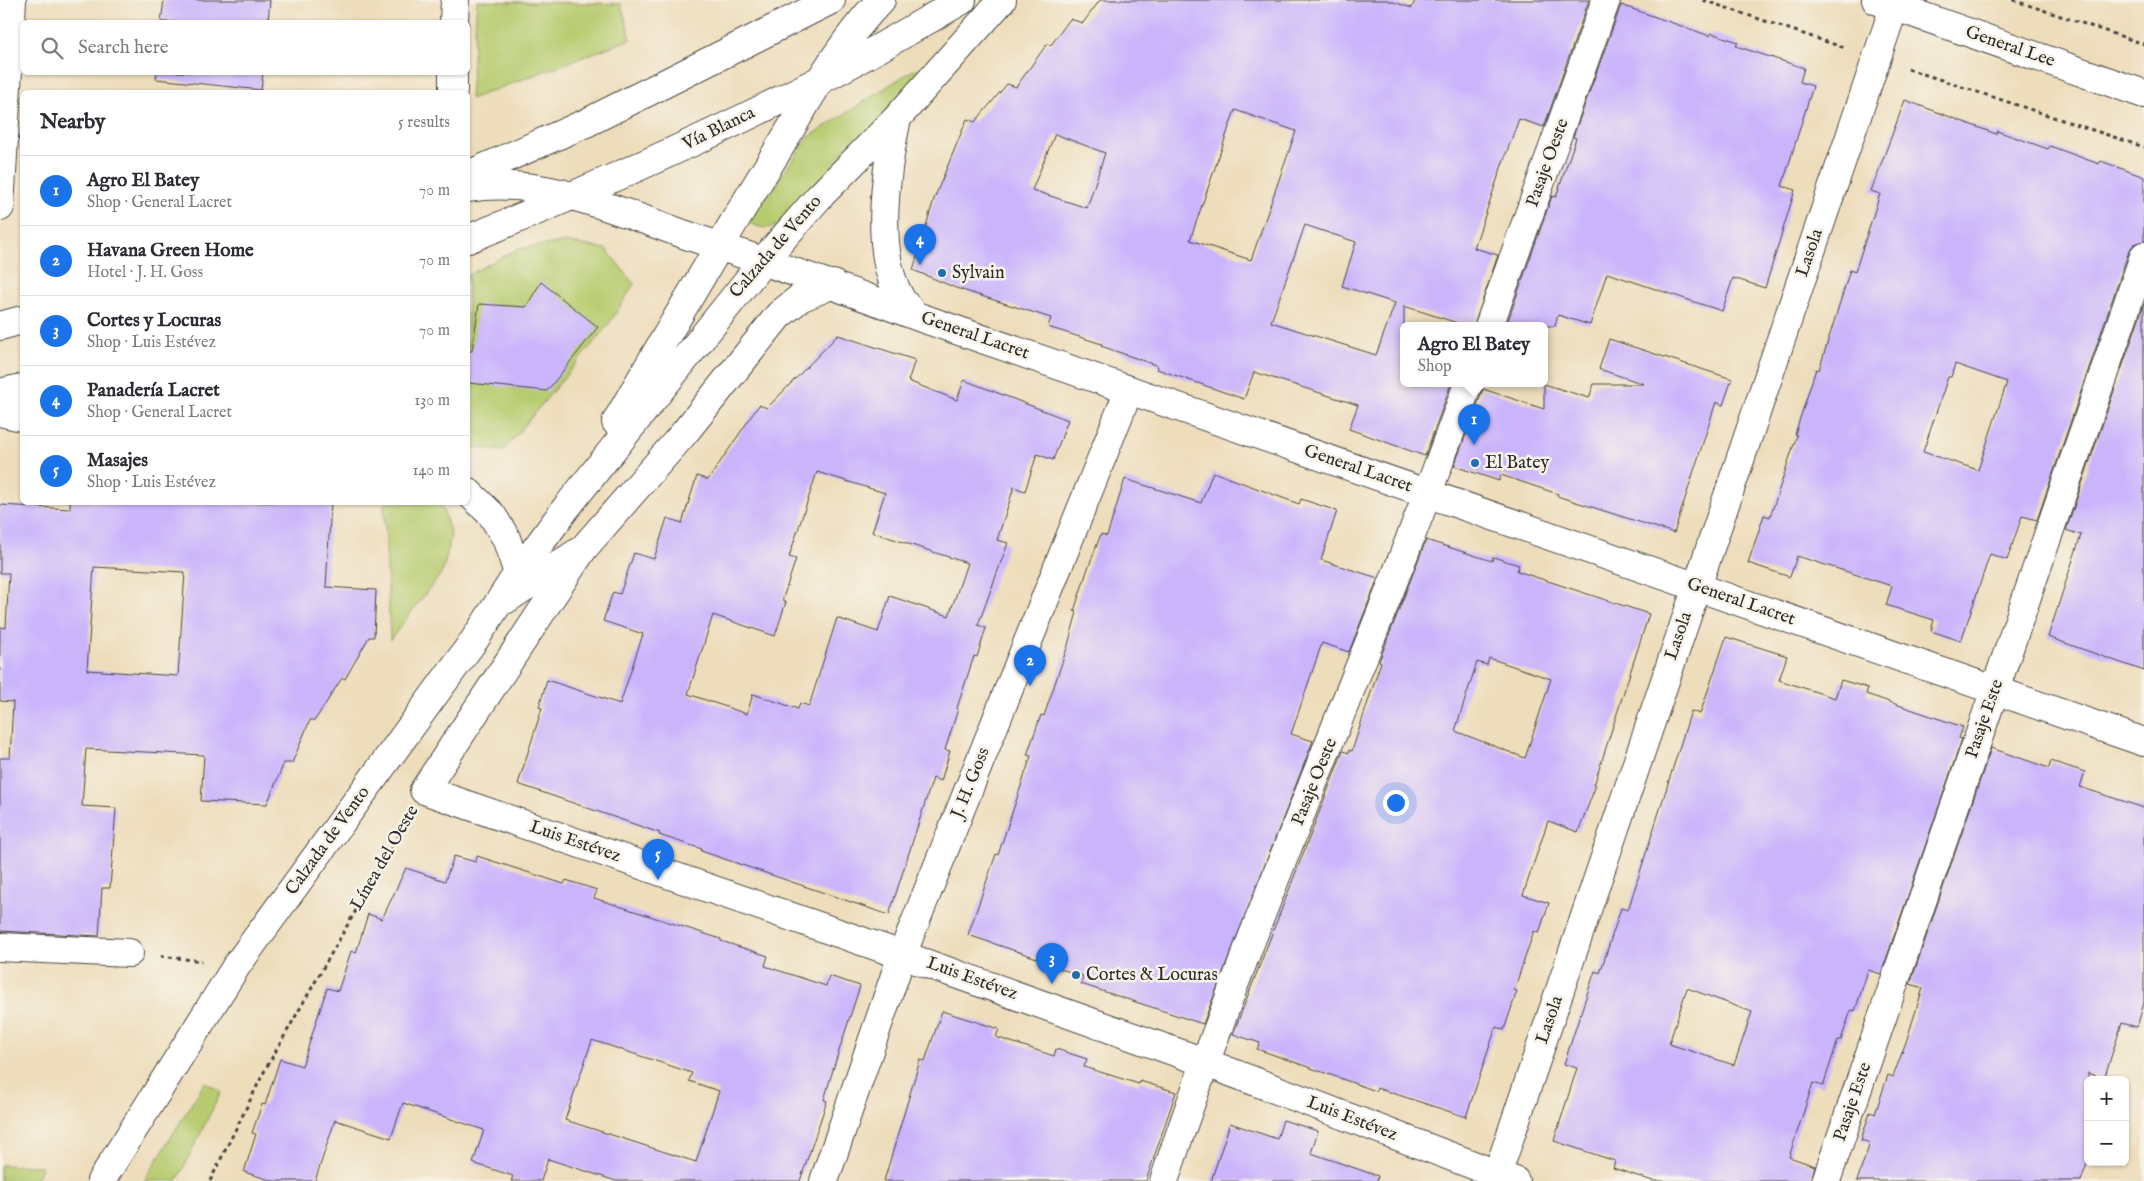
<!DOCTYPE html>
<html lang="en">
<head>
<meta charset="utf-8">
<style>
	:root { --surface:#fff; --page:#f2f2f3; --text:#2b2b33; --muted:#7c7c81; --line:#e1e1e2; --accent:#1a73e8 }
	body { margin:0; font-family:"IM FELL English",serif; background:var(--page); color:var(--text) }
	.controls { position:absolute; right:15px; bottom:15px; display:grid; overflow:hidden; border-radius:8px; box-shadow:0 1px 4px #0004 }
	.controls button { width:45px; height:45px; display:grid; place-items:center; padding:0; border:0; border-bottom:1px solid var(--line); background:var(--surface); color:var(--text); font:25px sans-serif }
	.you { position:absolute; left:1395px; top:802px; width:18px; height:18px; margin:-12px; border:4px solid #fff; border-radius:50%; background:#1a73e8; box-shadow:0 0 0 8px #1a73e833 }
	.badge { display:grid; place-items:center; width:32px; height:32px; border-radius:50%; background:var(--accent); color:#fff; font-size:16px; font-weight:700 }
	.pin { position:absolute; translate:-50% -41px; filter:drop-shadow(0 1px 2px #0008) }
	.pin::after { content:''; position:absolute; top:26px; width:18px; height:15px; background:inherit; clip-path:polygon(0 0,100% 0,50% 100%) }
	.popup { position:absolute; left:1400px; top:322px; width:148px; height:65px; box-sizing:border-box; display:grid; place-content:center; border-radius:8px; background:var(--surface); filter:drop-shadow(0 1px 4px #0005); font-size:16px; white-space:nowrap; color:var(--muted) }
	.popup b { font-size:19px; color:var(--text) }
	.popup::after { content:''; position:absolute; left:50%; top:100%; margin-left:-10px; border:10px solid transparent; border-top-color:var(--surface) }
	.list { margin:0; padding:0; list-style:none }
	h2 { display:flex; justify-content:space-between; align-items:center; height:65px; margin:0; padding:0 20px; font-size:21px }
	h2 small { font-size:16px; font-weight:400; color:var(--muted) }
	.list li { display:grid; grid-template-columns:32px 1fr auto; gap:15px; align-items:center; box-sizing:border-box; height:70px; padding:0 20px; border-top:1px solid var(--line) }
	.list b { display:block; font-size:19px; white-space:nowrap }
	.list p { margin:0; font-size:16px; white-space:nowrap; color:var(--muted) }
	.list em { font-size:16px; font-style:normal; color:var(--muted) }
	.icon { flex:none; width:28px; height:28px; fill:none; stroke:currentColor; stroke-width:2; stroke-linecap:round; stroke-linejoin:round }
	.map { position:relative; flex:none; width:2144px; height:1181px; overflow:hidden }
	.search { position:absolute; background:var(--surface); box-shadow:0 1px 4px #0004; left:20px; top:20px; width:450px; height:55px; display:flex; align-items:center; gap:12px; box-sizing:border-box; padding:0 18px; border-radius:8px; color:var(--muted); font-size:19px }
	.panel { position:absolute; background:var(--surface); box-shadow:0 1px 4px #0004; left:20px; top:90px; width:450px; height:415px; border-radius:8px }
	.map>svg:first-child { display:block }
	.green { fill:#b7cc70; stroke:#717c4e }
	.building { fill:#cab4fc; fill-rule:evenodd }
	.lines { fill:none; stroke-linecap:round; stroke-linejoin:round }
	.minor-casing { stroke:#484641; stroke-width:30 }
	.major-casing { stroke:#484641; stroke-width:30 }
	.path { stroke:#484641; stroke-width:3; stroke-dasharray:4 4; stroke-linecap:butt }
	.minor { stroke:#fff; stroke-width:28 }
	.major { stroke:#fff; stroke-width:28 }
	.poi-dot { fill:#1f6fb2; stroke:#f7f3e8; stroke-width:2 }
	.labels { text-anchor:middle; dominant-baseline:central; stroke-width:5; stroke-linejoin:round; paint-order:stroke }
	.street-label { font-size:18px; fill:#2b2b2b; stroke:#f7f3e8 }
	.poi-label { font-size:18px; fill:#2b2b2b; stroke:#f7f3e8; text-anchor:start }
</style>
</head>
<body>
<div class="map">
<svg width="2144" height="1181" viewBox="0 0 2144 1181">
	<rect width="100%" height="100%" fill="#f7f3e8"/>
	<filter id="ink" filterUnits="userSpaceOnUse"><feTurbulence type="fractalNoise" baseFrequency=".02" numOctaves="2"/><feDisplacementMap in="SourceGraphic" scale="10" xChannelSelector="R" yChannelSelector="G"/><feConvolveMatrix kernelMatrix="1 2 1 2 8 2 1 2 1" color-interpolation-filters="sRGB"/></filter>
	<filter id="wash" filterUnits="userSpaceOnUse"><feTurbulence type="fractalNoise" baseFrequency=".0096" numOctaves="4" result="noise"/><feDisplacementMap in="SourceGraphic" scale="20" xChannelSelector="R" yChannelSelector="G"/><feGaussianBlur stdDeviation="1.12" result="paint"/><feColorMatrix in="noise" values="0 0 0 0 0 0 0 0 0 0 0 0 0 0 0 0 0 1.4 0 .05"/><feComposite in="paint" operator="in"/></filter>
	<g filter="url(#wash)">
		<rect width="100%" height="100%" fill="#edb"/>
		<path class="green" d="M 477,1 L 621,4 L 631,39 L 470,99 Z
			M 931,67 L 788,222 C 774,227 761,232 748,221 L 809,137 L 913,70 Z
			M 565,242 L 606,249 L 634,284 L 609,324 L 503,451 L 468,446 L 468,275 L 517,249 Z
			M 384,503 L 433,503 L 442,506 L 451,536 L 443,571 L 390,640 Z
			M 205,1082 L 221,1092 L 177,1181 L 144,1181 Z
			M 0,1165 L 42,1166 L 35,1181 L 0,1181 Z"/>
		<g id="blocks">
			<path class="building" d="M 164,0 L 270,0 L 268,22 L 161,22 Z
				M 1100,0 L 1387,0 L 1412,8 L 1415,0 L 1589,0 L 1544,127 L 1519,119 L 1503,162 L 1474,248 L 1498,255 L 1474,326 L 1467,326 L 1404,306 L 1404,384 L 1451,384 L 1425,456 L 1349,429 L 1358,405 L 1254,372 L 1244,399 L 1157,369 L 1158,366 L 1101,346 L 1102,344 L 1048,327 L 1051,318 L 956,288 L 913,270 L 934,199 L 967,119 L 975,122 L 1007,84 L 1016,87 L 1047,44 L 1051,45 L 1070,19 L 1083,23 ZM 1235,110 L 1296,131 L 1251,260 L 1190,240 ZM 1055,134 L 1105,153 L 1087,208 L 1032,190 ZM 1305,225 L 1356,242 L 1342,286 L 1395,303 L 1376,355 L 1271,322 Z
				M 1621,5 L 1710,36 L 1711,33 L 1738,42 L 1736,46 L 1804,68 L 1800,82 L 1813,86 L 1782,186 L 1795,190 L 1765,288 L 1733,278 L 1722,311 L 1607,273 L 1590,325 L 1558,315 L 1555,326 L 1506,326 L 1552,196 L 1556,197 L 1576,138 L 1573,137 Z
				M 157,72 L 263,72 L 261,90 L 156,79 Z
				M 1905,100 L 1996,134 L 1997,131 L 2048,149 L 2050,146 L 2099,164 L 2101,161 L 2144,177 L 2144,241 L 2134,244 L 2129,251 L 2037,520 L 2022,516 L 2007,560 L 1990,554 L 1961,641 L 1931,631 L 1934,620 L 1886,605 L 1892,586 L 1797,556 L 1790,577 L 1748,563 L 1764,515 L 1770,517 L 1797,435 L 1795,434 L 1816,369 L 1819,370 L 1850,270 L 1855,272 L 1880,194 L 1871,191 ZM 1955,364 L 2007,382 L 1978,470 L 1923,452 L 1948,377 L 1951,377 Z
				M 541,282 L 598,327 L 547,391 L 468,383 L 468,351 L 472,351 L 479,304 L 526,307 Z
				M 2144,304 L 2144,671 L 2048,637 L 2081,535 L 2066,530 Z
				M 838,335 L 915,360 L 908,381 L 957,400 L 964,380 L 1068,420 L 1053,460 L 1037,454 L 1025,491 L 1014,487 L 997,540 L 1008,543 L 978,625 L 986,628 L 977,657 L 974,656 L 957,708 L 958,709 L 945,750 L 950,751 L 941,781 L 933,778 L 889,915 L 701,851 L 702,849 L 659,835 L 660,833 L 518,784 L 542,708 L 539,707 L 547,680 L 620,704 L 643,634 L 603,621 L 613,592 L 620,594 L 634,553 L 654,559 L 667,518 L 682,523 L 697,476 L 708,480 L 759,405 L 767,408 ZM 817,472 L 885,493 L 872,532 L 967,563 L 949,616 L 890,596 L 878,632 L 837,618 L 809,706 L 800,703 L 798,709 L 753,694 L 747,714 L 688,694 L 713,615 L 775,636 L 786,602 L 782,601 L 796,559 L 789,557 Z
				M 1609,339 L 1732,379 L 1723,405 L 1716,402 L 1674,533 L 1557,496 L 1558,494 L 1501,475 L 1499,481 L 1454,466 L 1483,389 L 1544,409 L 1544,384 L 1589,398 L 1594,384 L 1644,384 L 1599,369 Z
				M 1213,472 L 1299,504 L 1301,499 L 1337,511 L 1321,560 L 1378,578 L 1349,652 L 1322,643 L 1291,734 L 1313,741 L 1203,1024 L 1081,984 L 1083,976 L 1039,962 L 1040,959 L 968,935 L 996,854 L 998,855 L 1031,756 L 1027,755 L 1041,715 L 1044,716 L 1068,645 L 1077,612 L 1074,611 L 1087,571 L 1101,534 L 1107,536 L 1125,479 L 1201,503 Z
				M 70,502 L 331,502 L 326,587 L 376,590 L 374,637 L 369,637 L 345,679 L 342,678 L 315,720 L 310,720 L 292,763 L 284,763 L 267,804 L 201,801 L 204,755 L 86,749 L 82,806 L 116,808 L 110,888 L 102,888 L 99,936 L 0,931 L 0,758 L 10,758 L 13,702 L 0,701 L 0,627 L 6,628 L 9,573 L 0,573 L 0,505 L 70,509 ZM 94,567 L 185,572 L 178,676 L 87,670 Z
				M 1426,540 L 1492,561 L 1493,557 L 1519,565 L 1517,571 L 1649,614 L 1594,785 L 1596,785 L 1578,832 L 1548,821 L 1523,895 L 1549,903 L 1539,933 L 1534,931 L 1514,990 L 1517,991 L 1504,1030 L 1496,1027 L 1466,1117 L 1377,1088 L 1376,1091 L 1257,1049 L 1260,1043 L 1233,1034 L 1343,751 L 1349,753 L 1349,750 L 1352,751 L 1381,662 L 1379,661 ZM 1489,658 L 1551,679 L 1525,758 L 1455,731 L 1477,662 L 1487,665 Z
				M 1726,637 L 1787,656 L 1779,680 L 1835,698 L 1841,680 L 1868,688 L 1866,694 L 1963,727 L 1959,738 L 1962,739 L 1881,974 L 1868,970 L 1855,1011 L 1851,1010 L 1841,1040 L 1838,1040 L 1823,1086 L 1813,1083 L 1789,1157 L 1815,1166 L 1811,1181 L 1653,1181 L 1613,1168 L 1615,1161 L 1554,1141 L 1577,1068 L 1564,1064 L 1580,1015 L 1595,971 L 1600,973 L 1621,908 L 1628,910 L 1691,711 L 1700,714 ZM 1687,988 L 1752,1012 L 1734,1065 L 1669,1044 Z
				M 1991,748 L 2049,768 L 2051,761 L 2085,772 L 2080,787 L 2144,808 L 2144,1003 L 2137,1027 L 2122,1023 L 2104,1079 L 2088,1073 L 2088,1161 L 2081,1181 L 1857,1181 L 1870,1143 L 1861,1140 L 1870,1112 L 1875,1114 L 1888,1075 L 1893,1077 L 1906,1042 L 1923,988 L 1910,984 Z
				M 454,856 L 476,862 L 477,856 L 564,884 L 566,880 L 597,890 L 594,898 L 721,939 L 721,941 L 768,956 L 765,966 L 826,986 L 829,976 L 860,986 L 835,1063 L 824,1100 L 827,1101 L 800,1181 L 616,1181 L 548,1159 L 541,1181 L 511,1181 L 513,1176 L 473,1163 L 484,1130 L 403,1103 L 391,1138 L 335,1120 L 315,1181 L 273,1181 L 244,1172 L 256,1134 L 252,1133 L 262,1104 L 265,1105 L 280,1059 L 302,1066 L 327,988 L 338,991 L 351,951 L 356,953 L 368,914 L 382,919 L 406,868 L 445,881 ZM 592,1040 L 692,1073 L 689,1081 L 719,1091 L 696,1162 L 565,1120 Z
				M 942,1011 L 999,1029 L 996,1037 L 1054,1056 L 1056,1049 L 1087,1059 L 1084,1067 L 1139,1084 L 1140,1081 L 1176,1092 L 1146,1181 L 884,1181 L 920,1060 L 925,1061 Z
				M 1283,1120 L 1318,1131 L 1311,1153 L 1378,1176 L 1377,1181 L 1211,1181 L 1230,1123 L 1277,1139 Z"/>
		</g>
	</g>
	<g filter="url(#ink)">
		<use href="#blocks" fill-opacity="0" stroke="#484641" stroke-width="1"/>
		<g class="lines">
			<g class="minor-casing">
				<path id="minor" d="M 454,22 L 455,0
					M 453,92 L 453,72
					M 0,207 L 12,0
					M 1489,326 L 1606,0
					M 583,549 L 424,790 L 902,955 L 1204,1062 L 1515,1181
					M 0,947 L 129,953
					M 824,1181 L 902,955 L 1129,390
					M 1164,1181 C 1254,911 1372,651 1468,384
					M 1495,1181 L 1894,7
					M 1826,1181 L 2144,256"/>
			</g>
			<g class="major-casing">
				<path id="major" d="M 1876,0 L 2144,94
					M 897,118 C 886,168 873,253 901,299 C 905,305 911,311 916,316
					M 468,175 L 586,123 L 831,0
					M 468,188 C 544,175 624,214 695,238 C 769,263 843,288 916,316 L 2144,742
					M 468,239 C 587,191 705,139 820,80 C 868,56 915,27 962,0
					M 0,326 L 22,320
					M 0,393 L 22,388
					M 0,412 L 22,417
					M 616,422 C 669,331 722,240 778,150 C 809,99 839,43 881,0
					M 468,492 L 492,515 L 506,538 L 518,573
					M 505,600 L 583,549 L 685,432 L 779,315 L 800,298 L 833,284
					M 101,1181 L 237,965 L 475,639 L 518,573 L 566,508 L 764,260 L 819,197 L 897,118 L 1002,0"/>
			</g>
			<path class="path" d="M 1703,0 L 1845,48
				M 2013,0 L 2144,44
				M 1908,69 L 2144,147
				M 161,956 L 202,961
				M 210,1181 L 265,1070 L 409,817"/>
			<use href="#minor" class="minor"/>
			<use href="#major" class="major"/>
		</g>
	</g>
	<g class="poi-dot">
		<circle cx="942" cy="273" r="5"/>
		<circle cx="1475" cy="463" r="5"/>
		<circle cx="1076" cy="975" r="5"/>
	</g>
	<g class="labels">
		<g class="street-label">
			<text transform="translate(2010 47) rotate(19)">General Lee</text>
			<text transform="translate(719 129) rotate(-26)">Vía Blanca</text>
			<text transform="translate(1548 163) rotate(-70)">Pasaje Oeste</text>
			<text transform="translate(776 247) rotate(-49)">Calzada de Vento</text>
			<text transform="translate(1810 253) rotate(-71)">Lasola</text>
			<text transform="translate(975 336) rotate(19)">General Lacret</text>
			<text transform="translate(1358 469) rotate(19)">General Lacret</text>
			<text transform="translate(1741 602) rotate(19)">General Lacret</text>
			<text transform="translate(1679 636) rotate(-71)">Lasola</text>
			<text transform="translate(1985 719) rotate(-71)">Pasaje Este</text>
			<text transform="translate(1315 782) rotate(-68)">Pasaje Oeste</text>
			<text transform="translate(971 783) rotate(-68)">J. H. Goss</text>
			<text transform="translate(328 841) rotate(-54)">Calzada de Vento</text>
			<text transform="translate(575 842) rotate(19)">Luis Estévez</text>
			<text transform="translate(385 858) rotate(-60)">Línea del Oeste</text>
			<text transform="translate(972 979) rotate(20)">Luis Estévez</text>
			<text transform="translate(1550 1020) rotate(-71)">Lasola</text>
			<text transform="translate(1853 1102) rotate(-71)">Pasaje Este</text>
			<text transform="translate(1352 1119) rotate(21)">Luis Estévez</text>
		</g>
		<g class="poi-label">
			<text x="952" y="273">Sylvain</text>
			<text x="1485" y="463">El Batey</text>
			<text x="1086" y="975">Cortes &amp; Locuras</text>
		</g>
	</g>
</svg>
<div class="controls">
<button>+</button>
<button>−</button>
</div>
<div class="you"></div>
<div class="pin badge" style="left:1474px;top:445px">1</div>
<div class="popup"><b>Agro El Batey</b>Shop</div>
<div class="pin badge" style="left:1030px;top:686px">2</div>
<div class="pin badge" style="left:1052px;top:984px">3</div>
<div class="pin badge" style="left:920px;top:265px">4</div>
<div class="pin badge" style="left:658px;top:880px">5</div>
<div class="search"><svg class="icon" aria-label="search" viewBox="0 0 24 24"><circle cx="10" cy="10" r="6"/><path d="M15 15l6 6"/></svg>Search here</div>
<section class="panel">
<h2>Nearby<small>5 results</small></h2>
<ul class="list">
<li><span class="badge">1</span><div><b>Agro El Batey</b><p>Shop · General Lacret</p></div><em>70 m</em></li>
<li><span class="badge">2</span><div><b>Havana Green Home</b><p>Hotel · J. H. Goss</p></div><em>70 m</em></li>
<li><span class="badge">3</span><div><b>Cortes y Locuras</b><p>Shop · Luis Estévez</p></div><em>70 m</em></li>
<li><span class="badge">4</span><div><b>Panadería Lacret</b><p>Shop · General Lacret</p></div><em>130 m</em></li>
<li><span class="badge">5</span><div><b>Masajes</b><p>Shop · Luis Estévez</p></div><em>140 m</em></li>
</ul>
</section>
</div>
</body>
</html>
